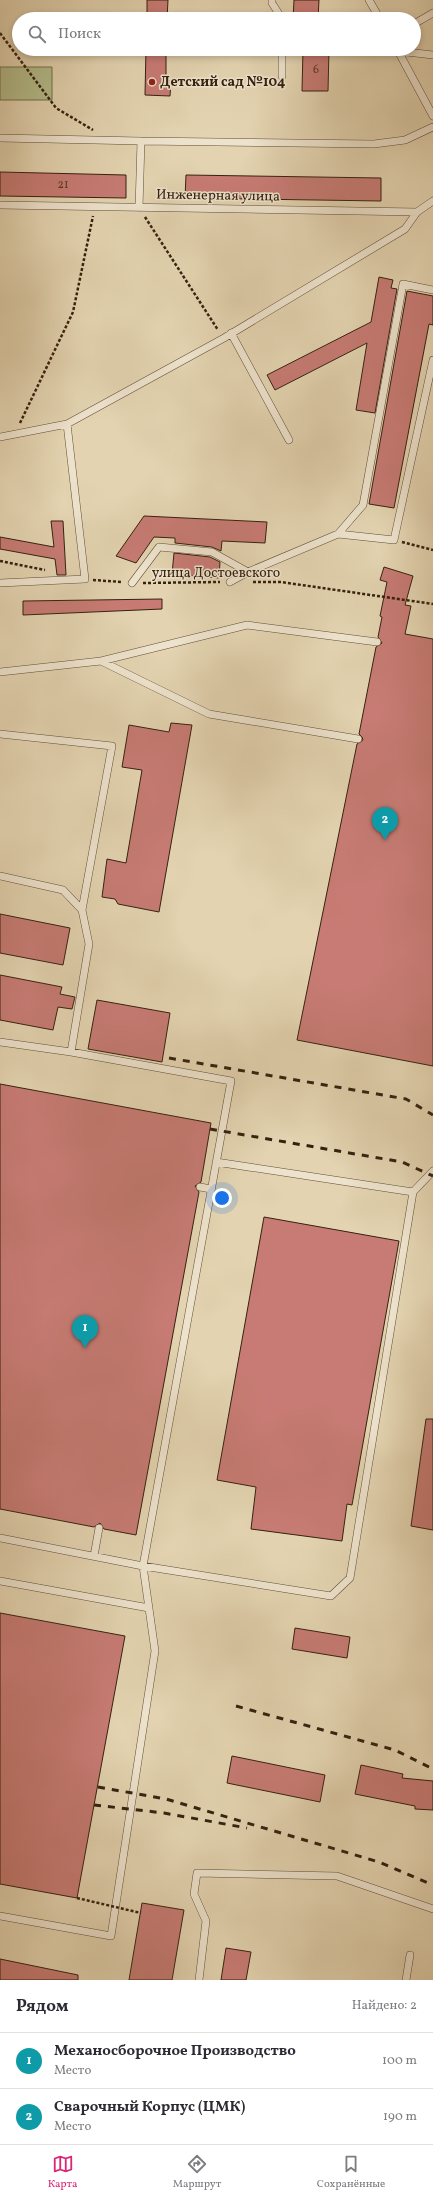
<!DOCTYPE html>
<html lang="ru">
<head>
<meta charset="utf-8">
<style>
	:root { --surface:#fff; --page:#f7f7f7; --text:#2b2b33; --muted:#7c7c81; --line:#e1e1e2; --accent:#db2777 }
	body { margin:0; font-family:Vollkorn,serif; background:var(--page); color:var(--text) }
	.you { position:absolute; left:222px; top:1198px; width:14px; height:14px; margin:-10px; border:3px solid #fff; border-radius:50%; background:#1a73e8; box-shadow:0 0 0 6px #1a73e833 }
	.badge { display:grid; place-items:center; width:26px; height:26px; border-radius:50%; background:var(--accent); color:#fff; font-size:13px; font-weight:700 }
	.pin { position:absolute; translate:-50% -33px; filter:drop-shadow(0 1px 2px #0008) }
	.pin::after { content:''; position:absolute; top:21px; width:14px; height:12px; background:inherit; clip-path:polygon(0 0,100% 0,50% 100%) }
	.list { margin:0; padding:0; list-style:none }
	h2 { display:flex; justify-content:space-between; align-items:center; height:52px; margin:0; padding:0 16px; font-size:17px }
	h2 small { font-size:13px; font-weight:400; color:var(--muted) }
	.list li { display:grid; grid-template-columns:26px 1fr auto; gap:12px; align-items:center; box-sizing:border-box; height:56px; padding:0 16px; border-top:1px solid var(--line) }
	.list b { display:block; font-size:15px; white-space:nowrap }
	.list p { margin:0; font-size:13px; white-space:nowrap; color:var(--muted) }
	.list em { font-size:13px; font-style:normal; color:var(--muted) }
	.icon { flex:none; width:22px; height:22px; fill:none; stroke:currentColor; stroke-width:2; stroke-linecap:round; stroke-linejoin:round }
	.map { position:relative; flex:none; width:433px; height:1980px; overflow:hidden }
	.search { position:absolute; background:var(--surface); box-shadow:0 2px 6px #0003; left:12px; right:12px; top:12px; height:44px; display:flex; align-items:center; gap:10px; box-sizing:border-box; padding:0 14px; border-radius:22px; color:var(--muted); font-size:15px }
	.sheet { height:164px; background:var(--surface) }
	nav { display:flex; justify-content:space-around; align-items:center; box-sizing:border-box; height:56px; border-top:1px solid var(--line); background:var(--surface); font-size:11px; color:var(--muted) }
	nav a { display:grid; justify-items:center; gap:2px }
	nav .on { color:var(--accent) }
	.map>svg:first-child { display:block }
	.garden { fill:#b4bc8b; stroke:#746e4e }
	.building { fill:#c77b74; stroke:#352110 }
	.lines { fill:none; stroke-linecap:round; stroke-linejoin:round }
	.lane-casing { stroke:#604e38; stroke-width:8 }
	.path { stroke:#352110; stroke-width:2.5; stroke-dasharray:3 2; stroke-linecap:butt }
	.lane { stroke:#ede2cc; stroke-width:7 }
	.rail { stroke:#352110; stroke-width:3; stroke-dasharray:7 7; stroke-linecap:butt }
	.path-bridge { stroke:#352110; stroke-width:2.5; stroke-dasharray:3 2; stroke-linecap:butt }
	.poi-dot { fill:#8f2418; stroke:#ede2cc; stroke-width:1.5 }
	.labels { text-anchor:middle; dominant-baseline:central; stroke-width:3; stroke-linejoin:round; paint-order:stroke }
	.number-label { font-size:12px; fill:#5a3829 }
	.poi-label { font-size:14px; font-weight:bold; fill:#352110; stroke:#ede2cc; text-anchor:start }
	.street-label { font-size:14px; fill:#352110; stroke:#ede2cc }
</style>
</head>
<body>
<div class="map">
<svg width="433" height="1980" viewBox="0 0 433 1980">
	<rect width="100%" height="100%" fill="#e3d3b0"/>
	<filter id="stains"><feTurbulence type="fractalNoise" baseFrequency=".005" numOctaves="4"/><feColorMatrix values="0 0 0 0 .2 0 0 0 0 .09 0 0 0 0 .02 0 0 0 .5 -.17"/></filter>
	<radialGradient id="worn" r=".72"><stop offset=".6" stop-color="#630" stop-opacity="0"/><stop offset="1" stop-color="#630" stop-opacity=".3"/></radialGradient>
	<path class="garden" d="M 0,67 L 52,67 L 52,100 L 0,100 Z"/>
	<path class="building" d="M 147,0 L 168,0 L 167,19 L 147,19 Z
		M 294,0 L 319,0 L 318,19 L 293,19 Z
		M 146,49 L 166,49 L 166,80 L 171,81 L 170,96 L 145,95 Z
		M 303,49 L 329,49 L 328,91 L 302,91 Z
		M 0,172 L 126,175 L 126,198 L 0,196 Z
		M 186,175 L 381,178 L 381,201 L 185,198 Z
		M 379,277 L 393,280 L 391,288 L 397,289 L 375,413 L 356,410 L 367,343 L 275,390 L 267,375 L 371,322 Z
		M 407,291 L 433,296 L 433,325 L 429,324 L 394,508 L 369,504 Z
		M 144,516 L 267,522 L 265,543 L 222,541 L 221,551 L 212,547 L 175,543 L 175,538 L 154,537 L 136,563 L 116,556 Z
		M 51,521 L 63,521 L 66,575 L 57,575 L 55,559 L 0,549 L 0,537 L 54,547 Z
		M 174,553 L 210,557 L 220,562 L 219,578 L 172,574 Z
		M 384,567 L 413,576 L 405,605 L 411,606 L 405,634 L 433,639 L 433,1066 L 297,1040 L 357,744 L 363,740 L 362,737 L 359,734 L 376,647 L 382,643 L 378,637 L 382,617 L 380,616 L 387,582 L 380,580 Z
		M 162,599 L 162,609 L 23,615 L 23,601 Z
		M 171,723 L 192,725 L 159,912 L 118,904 L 115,899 L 102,897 L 107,859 L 126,863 L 142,770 L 122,767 L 129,725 L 169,732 Z
		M 0,914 L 70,928 L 63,965 L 0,953 Z
		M 0,975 L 62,987 L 60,994 L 75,997 L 72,1009 L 58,1007 L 53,1030 L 0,1020 Z
		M 97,1000 L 170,1013 L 162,1062 L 88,1049 Z
		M 0,1084 L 211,1123 L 201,1182 L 195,1186 L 199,1192 L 136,1535 L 104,1529 L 100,1523 L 94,1527 L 0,1509 Z
		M 264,1217 L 399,1241 L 352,1505 L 347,1504 L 342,1541 L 251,1529 L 256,1487 L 217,1480 Z
		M 426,1419 L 433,1419 L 433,1530 L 411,1526 Z
		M 0,1613 L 125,1636 L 77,1898 L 0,1884 Z
		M 295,1628 L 350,1637 L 347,1658 L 292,1649 Z
		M 232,1756 L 325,1775 L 320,1802 L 227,1783 Z
		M 361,1765 L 403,1774 L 402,1778 L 433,1781 L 433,1810 L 415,1809 L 415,1806 L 355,1794 Z
		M 142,1903 L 184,1910 L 172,1980 L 129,1980 Z
		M 226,1948 L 251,1952 L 246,1980 L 221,1980 Z
		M 0,1959 L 78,1975 L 78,1980 L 0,1980 Z"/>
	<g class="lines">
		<g class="lane-casing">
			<path id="lane" d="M 272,0 L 272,3 L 282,19
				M 369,0 L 380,19
				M 414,24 L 433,13
				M 282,49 L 282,76
				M 397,49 L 433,116
				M 398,51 L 433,55
				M 0,138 L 141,141 L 139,208
				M 141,141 L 374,144 L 405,140 L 433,127
				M 0,205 L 417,212 L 433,201
				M 231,333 L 289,440
				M 0,437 L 67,424 L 224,338 L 405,229 L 417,212
				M 338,534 L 394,540 L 433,360
				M 230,582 L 248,572 L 338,534 L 363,505 L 403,284 L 433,290
				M 0,583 L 85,579 L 67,424
				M 132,583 L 159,547 L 212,552 L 248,572
				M 101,661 L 247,625 L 377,642
				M 0,672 L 101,661 L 209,714 L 358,739
				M 0,734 L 112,746 L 82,910
				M 0,876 L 63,890 L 82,910 L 89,944 L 71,1052
				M 0,1042 L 71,1052 L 231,1081 L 143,1566 L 155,1651 L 111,1936 L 0,1916
				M 216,1162 L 413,1192 L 433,1171
				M 200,1187 L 211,1189
				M 0,1538 L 143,1566 L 331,1596 L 350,1578 L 413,1192
				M 94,1556 L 99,1528
				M 0,1581 L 149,1608
				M 199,1980 L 206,1921 L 194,1894 L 197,1873 L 337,1876 L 433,1909
				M 406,1980 L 410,1955"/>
		</g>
		<path class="path" d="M 0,33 L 56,108 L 93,130
			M 145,217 L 218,330
			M 20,423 L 73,312 L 93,216
			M 402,542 L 433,550
			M 0,561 L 45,570
			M 93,580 L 122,582
			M 253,582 L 281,582 L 433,604
			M 143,583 L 220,582"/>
		<use href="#lane" class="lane"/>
		<path class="rail" d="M 169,1058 L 406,1099 L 433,1115
			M 210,1129 L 402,1162 L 433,1176
			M 236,1706 L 395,1750 L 433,1769
			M 98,1787 L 166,1799 L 379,1862 L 433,1885
			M 94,1805 L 164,1813 L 247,1828"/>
		<path class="path-bridge" d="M 77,1898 L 141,1913"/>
	</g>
	<circle class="poi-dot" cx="152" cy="82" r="4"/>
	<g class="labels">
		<g class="number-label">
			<text x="316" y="70">6</text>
			<text x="63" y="185">21</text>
		</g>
		<g class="poi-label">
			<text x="160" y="82">Детский сад №104</text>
		</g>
		<g class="street-label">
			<text transform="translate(218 196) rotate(1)">Инженерная улица</text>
			<text x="216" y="573">улица Достоевского</text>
		</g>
	</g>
	<rect width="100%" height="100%" filter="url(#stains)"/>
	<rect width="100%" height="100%" fill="url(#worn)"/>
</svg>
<div class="you"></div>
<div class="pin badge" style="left:85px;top:1348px;background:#0f9aa8">1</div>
<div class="pin badge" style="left:385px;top:840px;background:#0f9aa8">2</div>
<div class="search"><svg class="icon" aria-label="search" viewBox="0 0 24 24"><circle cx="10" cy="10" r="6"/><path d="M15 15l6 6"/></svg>Поиск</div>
</div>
<section class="sheet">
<h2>Рядом<small>Найдено: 2</small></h2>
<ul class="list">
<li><span class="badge" style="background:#0f9aa8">1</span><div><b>Механосборочное Производство</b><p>Место</p></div><em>100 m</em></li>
<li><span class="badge" style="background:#0f9aa8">2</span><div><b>Сварочный Корпус (ЦМК)</b><p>Место</p></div><em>190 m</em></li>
</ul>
</section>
<nav>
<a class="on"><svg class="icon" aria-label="map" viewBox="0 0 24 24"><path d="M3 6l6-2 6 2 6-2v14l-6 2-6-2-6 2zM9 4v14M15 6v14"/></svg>Карта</a>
<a><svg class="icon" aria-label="directions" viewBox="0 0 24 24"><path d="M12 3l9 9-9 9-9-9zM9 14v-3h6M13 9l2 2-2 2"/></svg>Маршрут</a>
<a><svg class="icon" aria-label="saved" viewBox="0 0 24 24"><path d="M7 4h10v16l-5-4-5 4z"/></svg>Сохранённые</a>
</nav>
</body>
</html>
